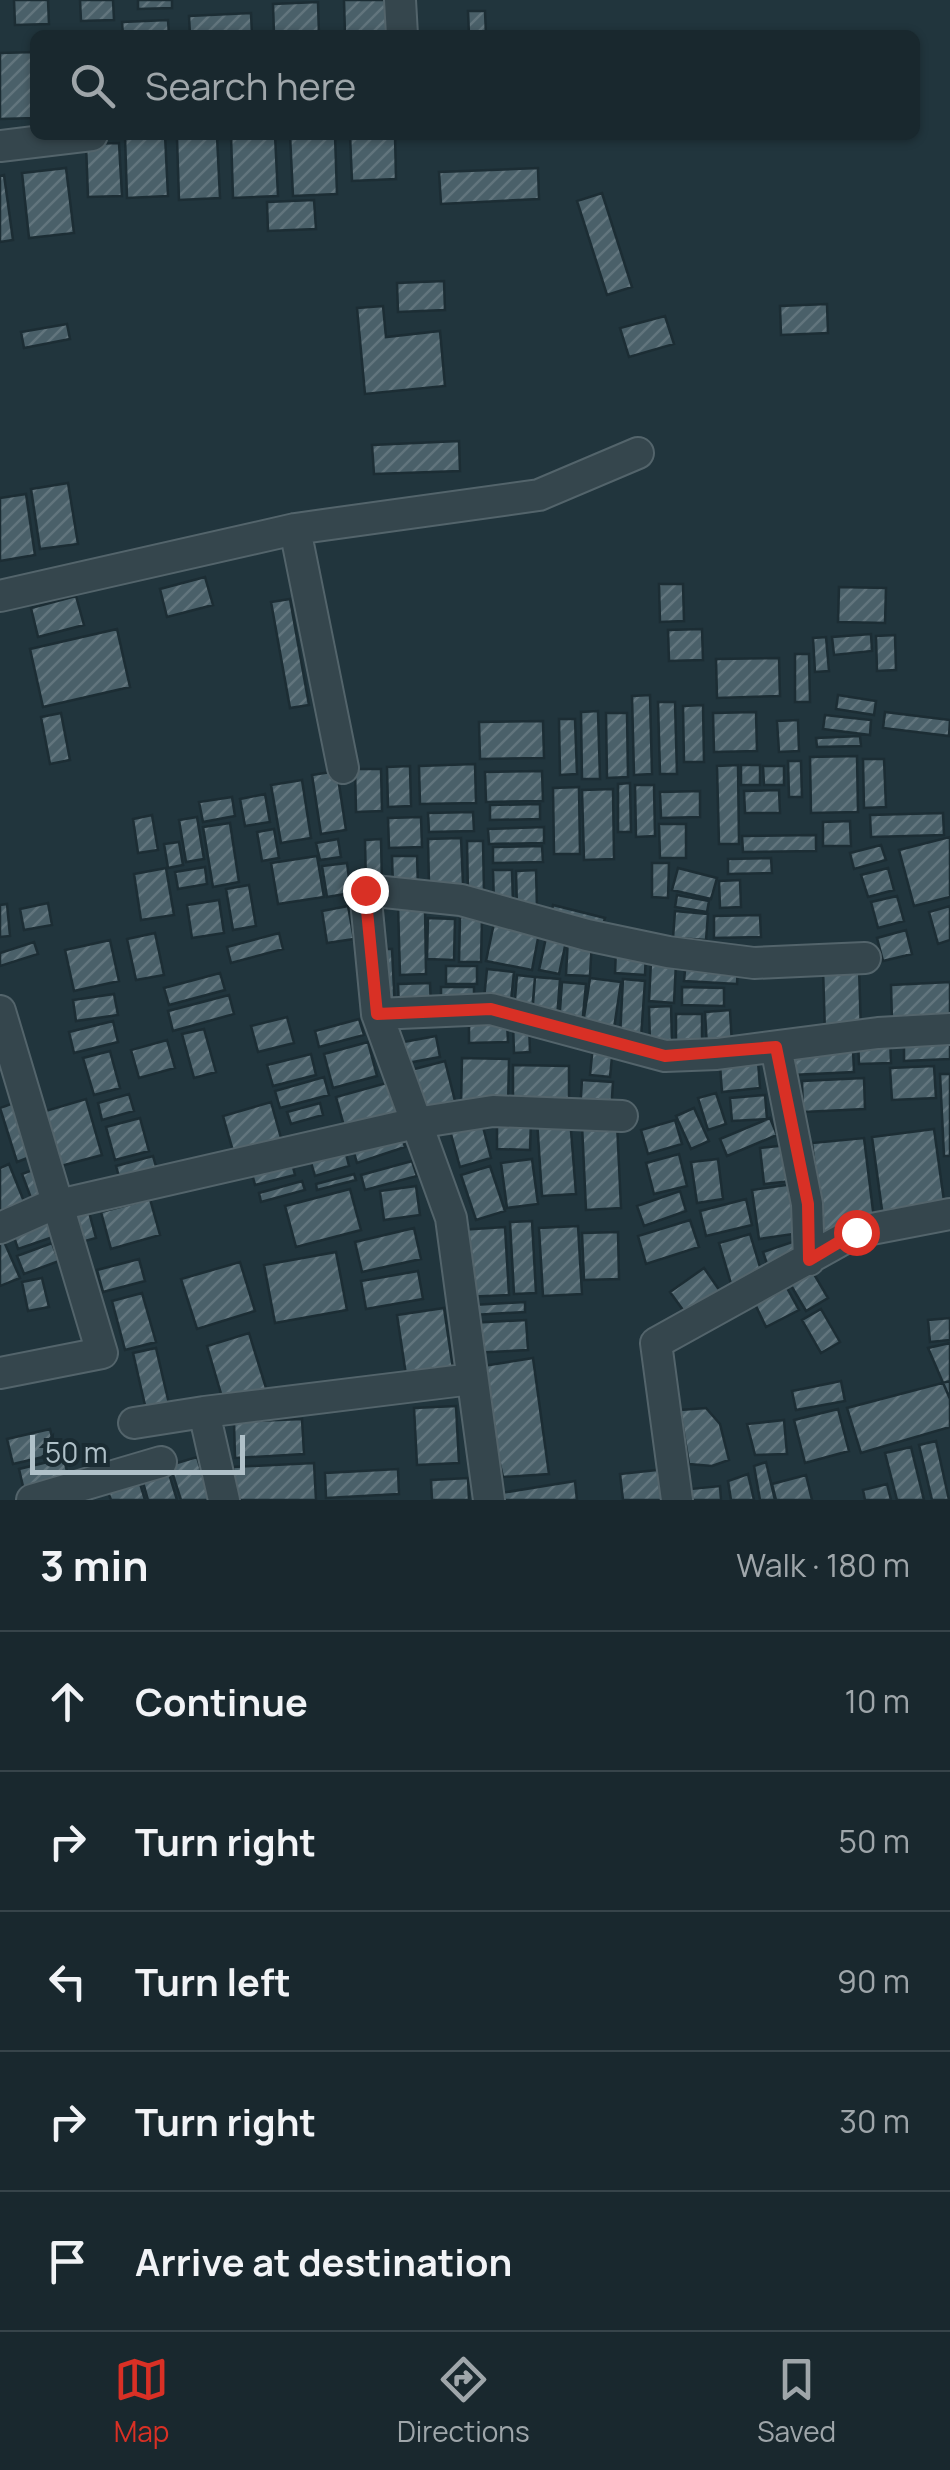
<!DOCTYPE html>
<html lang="en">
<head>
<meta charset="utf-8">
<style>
	:root { --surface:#19282e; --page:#223036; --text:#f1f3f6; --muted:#9fa6aa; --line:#37444a; --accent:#d93025 }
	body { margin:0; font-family:Manrope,sans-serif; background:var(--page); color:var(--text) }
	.scale { position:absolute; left:30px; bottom:25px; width:215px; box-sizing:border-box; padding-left:10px; border:5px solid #b0c1c9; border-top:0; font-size:28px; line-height:35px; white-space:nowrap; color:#b0c1c9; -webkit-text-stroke:8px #1a2b32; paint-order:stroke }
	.stop { position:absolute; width:30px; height:30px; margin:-22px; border:8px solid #d93025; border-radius:50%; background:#fff }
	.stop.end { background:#d93025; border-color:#fff; box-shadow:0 2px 10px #0008 }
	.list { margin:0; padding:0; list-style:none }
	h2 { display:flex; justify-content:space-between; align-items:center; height:130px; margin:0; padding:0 40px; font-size:42px }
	h2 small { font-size:32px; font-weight:400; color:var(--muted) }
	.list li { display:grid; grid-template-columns:65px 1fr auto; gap:30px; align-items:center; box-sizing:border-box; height:140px; padding:0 40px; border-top:2px solid var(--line) }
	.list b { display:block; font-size:38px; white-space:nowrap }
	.list em { font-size:32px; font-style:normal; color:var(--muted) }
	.icon { flex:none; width:55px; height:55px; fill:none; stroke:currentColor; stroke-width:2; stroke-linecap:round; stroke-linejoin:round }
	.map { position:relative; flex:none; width:950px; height:1500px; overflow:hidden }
	.search { position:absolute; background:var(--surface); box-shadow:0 2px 8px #0004; left:30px; right:30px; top:30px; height:110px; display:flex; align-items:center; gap:25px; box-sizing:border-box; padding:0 35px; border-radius:15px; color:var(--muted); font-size:38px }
	.sheet { height:830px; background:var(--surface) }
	nav { display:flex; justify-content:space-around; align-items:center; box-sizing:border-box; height:140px; border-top:2px solid var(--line); background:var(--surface); font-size:28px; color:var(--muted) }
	nav a { display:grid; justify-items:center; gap:5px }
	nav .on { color:var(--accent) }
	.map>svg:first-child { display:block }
	.building { fill:url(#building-hatch); stroke:#1c2d34; stroke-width:2.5 }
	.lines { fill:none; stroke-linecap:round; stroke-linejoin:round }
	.street-casing { stroke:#53646b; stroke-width:34 }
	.street { stroke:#35464d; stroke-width:30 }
	.route { stroke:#d93025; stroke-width:12 }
</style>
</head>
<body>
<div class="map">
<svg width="950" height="1500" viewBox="0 0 950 1500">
	<defs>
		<pattern id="building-hatch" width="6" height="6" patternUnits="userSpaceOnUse" patternTransform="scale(2.5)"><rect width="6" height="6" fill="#4a6069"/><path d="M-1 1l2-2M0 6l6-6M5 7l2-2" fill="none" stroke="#62757d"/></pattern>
	</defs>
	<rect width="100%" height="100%" fill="#21353d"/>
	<path class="building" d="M 14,0 L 48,0 L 49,24 L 15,25 Z
		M 80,0 L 113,0 L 114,20 L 81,21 Z
		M 138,0 L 172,0 L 172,8 L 138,9 Z
		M 344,0 L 389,0 L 390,35 L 345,35 Z
		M 318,2 L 319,35 L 274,35 L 273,4 Z
		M 468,11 L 485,11 L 486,35 L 469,35 Z
		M 251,13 L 252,35 L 190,35 L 189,16 Z
		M 168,20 L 169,35 L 123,35 L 122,22 Z
		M 35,52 L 35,118 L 0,119 L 0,53 Z
		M 165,135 L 168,196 L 127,198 L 125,136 Z
		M 231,135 L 275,135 L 278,196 L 233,198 Z
		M 290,135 L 335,135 L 337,194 L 293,196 Z
		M 350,135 L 395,135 L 396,179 L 352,181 Z
		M 217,136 L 220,198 L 179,200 L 177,138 Z
		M 119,143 L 122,196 L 88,197 L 86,144 Z
		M 66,168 L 74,233 L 29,238 L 22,173 Z
		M 538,168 L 539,199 L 441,204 L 439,172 Z
		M 4,175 L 13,240 L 0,242 L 0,176 Z
		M 602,193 L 632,287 L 607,295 L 577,201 Z
		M 314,200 L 316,229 L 268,231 L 267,202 Z
		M 444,281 L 445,310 L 398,312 L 397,283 Z
		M 827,304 L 828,333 L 781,335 L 780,306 Z
		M 383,306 L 386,337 L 440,331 L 445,386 L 365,394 L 357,308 Z
		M 665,316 L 674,344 L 629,357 L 620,328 Z
		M 67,324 L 70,339 L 24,348 L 21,332 Z
		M 459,441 L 460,471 L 374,474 L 372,445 Z
		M 68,483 L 78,544 L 40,549 L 31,489 Z
		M 26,494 L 35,555 L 0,561 L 0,498 Z
		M 205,577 L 213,605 L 167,617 L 160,589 Z
		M 659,584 L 683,584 L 684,621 L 660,622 Z
		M 839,587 L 886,588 L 885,623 L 838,622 Z
		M 76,596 L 84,625 L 38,637 L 31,608 Z
		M 290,599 L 309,705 L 290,708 L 271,602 Z
		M 117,629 L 130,687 L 43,707 L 30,649 Z
		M 702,629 L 703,660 L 669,661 L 668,630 Z
		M 871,634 L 872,651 L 834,655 L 832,637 Z
		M 895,635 L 896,670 L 877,671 L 876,636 Z
		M 826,637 L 829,671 L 815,672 L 813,638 Z
		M 795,654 L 809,654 L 810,702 L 795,702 Z
		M 779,658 L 780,696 L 717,698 L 716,659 Z
		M 650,695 L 652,774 L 634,775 L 632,696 Z
		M 838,695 L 876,701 L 874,715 L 836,709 Z
		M 658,702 L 675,702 L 677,774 L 660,774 Z
		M 703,705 L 704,762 L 684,762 L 683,706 Z
		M 598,711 L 600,779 L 582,779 L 581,712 Z
		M 756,712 L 757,751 L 714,752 L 713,713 Z
		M 885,712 L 950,720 L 949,736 L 883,728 Z
		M 61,713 L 70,760 L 50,764 L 41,717 Z
		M 606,713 L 627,713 L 628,777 L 607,778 Z
		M 825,715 L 871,720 L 870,735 L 823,729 Z
		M 559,719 L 575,719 L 577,774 L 560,775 Z
		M 798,720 L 799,751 L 779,752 L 777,721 Z
		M 543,721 L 544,758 L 480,759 L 479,722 Z
		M 860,736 L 861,746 L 817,747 L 816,738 Z
		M 857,756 L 858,812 L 811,813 L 810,757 Z
		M 863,759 L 884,759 L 886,807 L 864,808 Z
		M 788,761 L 801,761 L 802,797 L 789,797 Z
		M 475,764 L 476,803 L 420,804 L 419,766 Z
		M 738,765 L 739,844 L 719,844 L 717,766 Z
		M 741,765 L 760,765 L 760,785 L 741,785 Z
		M 410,766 L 411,806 L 388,807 L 387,767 Z
		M 763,766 L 784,766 L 784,785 L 764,785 Z
		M 355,769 L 381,769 L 382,811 L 356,812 Z
		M 337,771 L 346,830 L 321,834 L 312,775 Z
		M 542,771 L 543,801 L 486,802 L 485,772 Z
		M 302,780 L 311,838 L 281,843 L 271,785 Z
		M 630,783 L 631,832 L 618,832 L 618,784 Z
		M 635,785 L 654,785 L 655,836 L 636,837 Z
		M 579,787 L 580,854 L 554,854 L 553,788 Z
		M 613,789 L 614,859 L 584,860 L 582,790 Z
		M 779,790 L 780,813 L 745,813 L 744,791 Z
		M 700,791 L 700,817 L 661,818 L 660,792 Z
		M 265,794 L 270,822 L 245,826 L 240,799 Z
		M 232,797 L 235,816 L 203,822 L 199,802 Z
		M 540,804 L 540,819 L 490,820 L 490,805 Z
		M 473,812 L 474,831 L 429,832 L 428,813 Z
		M 943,813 L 944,835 L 871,837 L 870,815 Z
		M 152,815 L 158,850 L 138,853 L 133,819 Z
		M 197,817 L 204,859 L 186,862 L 179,820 Z
		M 421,817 L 422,847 L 389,848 L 388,818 Z
		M 850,821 L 851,846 L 823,846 L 823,822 Z
		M 230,823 L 239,882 L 213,887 L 203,827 Z
		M 659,824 L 686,824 L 686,858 L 660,858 Z
		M 544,827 L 544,843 L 489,844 L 488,829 Z
		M 274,829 L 279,858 L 262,861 L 257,832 Z
		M 816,835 L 816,851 L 743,852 L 742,836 Z
		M 950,837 L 950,897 L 914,906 L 899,850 Z
		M 461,838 L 463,884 L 429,885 L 428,839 Z
		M 338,839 L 341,857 L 320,860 L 316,843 Z
		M 381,839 L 382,885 L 366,886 L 365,840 Z
		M 467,841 L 483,841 L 484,893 L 468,894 Z
		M 179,842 L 183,865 L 168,868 L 164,844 Z
		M 881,845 L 886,860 L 854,869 L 850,853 Z
		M 542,846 L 543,862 L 493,863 L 493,847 Z
		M 317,856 L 324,897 L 278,904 L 271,863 Z
		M 392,856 L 417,856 L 418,887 L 393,888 Z
		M 771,858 L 772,873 L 728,874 L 728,859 Z
		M 347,863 L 351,893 L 327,897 L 322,866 Z
		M 652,863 L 669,863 L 668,898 L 652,897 Z
		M 205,867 L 207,884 L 178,889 L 175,872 Z
		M 166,868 L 174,915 L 141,920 L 134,874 Z
		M 678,868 L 717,878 L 711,899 L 672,890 Z
		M 888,868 L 894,890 L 868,897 L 861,875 Z
		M 493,870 L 512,870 L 513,904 L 494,904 Z
		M 536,870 L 537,908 L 517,908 L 516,871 Z
		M 740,880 L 741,907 L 720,908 L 719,881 Z
		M 249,885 L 256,926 L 233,930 L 226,889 Z
		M 677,895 L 709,901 L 707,912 L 675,907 Z
		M 897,896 L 904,921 L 878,928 L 871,902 Z
		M 219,900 L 224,933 L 192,938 L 187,905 Z
		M 48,903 L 52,925 L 24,930 L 20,909 Z
		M 7,904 L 10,936 L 0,937 L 0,905 Z
		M 398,905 L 425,905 L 426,974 L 400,975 Z
		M 553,905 L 605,918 L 600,935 L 549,923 Z
		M 348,906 L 354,939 L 327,943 L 322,911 Z
		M 950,906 L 950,940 L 938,944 L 929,912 Z
		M 675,911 L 708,914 L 706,940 L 673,938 Z
		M 760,915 L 761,937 L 714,938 L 714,916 Z
		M 460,917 L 482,917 L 481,962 L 459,962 Z
		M 428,918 L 455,919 L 454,960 L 427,959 Z
		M 494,923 L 539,933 L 532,970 L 486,961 Z
		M 906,930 L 912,954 L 883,961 L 877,938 Z
		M 155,933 L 164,975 L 136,980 L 127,939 Z
		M 279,933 L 283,949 L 231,963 L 227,947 Z
		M 547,933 L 567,937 L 559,974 L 539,970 Z
		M 568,938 L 592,939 L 590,976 L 566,975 Z
		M 110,940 L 119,981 L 74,991 L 65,950 Z
		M 34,942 L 38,954 L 0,966 L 0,953 Z
		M 376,949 L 392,949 L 395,1010 L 379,1010 Z
		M 616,949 L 646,950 L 645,975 L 615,973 Z
		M 686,960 L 738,963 L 737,984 L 684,981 Z
		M 651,962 L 676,963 L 674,1003 L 649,1001 Z
		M 446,966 L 477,966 L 477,984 L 446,984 Z
		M 859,967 L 861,1033 L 825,1034 L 823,968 Z
		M 487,969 L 514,972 L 510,1011 L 483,1008 Z
		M 220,973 L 225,990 L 169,1005 L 164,988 Z
		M 517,975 L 535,977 L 532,1012 L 514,1011 Z
		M 535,977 L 560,979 L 557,1019 L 532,1017 Z
		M 590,978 L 621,982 L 613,1035 L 582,1030 Z
		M 623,979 L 645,981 L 641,1038 L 620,1037 Z
		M 562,982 L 586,984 L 582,1026 L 559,1024 Z
		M 950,982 L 950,1018 L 892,1021 L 891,985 Z
		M 430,983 L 431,1007 L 399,1009 L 398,984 Z
		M 441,987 L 474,987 L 474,1006 L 441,1005 Z
		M 682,987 L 724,988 L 724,1006 L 682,1005 Z
		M 114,994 L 118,1015 L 76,1021 L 73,1000 Z
		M 229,995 L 234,1014 L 173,1031 L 168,1011 Z
		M 671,1006 L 672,1042 L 650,1043 L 649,1007 Z
		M 730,1010 L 732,1045 L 707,1047 L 705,1012 Z
		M 676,1014 L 702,1014 L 702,1047 L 676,1047 Z
		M 287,1017 L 294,1043 L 258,1052 L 251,1026 Z
		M 359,1019 L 364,1035 L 319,1047 L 315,1031 Z
		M 113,1021 L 118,1042 L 74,1053 L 69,1032 Z
		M 469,1022 L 507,1022 L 508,1042 L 469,1043 Z
		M 529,1023 L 530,1052 L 514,1053 L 513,1024 Z
		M 204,1029 L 216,1072 L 194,1078 L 182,1034 Z
		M 436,1036 L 440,1057 L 402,1064 L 398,1043 Z
		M 890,1036 L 891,1063 L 859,1064 L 858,1038 Z
		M 950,1038 L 950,1059 L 904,1061 L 904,1040 Z
		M 167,1040 L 175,1068 L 139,1078 L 131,1050 Z
		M 368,1042 L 377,1076 L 333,1088 L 324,1054 Z
		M 593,1045 L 613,1047 L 610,1077 L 590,1075 Z
		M 853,1050 L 854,1072 L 791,1075 L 791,1053 Z
		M 110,1051 L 120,1088 L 94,1095 L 83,1058 Z
		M 311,1054 L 316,1075 L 273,1086 L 267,1065 Z
		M 462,1058 L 509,1059 L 508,1107 L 461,1106 Z
		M 445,1061 L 455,1101 L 417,1111 L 407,1071 Z
		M 758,1061 L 760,1088 L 722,1092 L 720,1065 Z
		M 513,1065 L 569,1066 L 569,1107 L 513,1106 Z
		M 934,1066 L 936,1098 L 892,1100 L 890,1068 Z
		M 940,1074 L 950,1074 L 950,1156 L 944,1156 Z
		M 324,1077 L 329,1095 L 280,1108 L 275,1091 Z
		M 864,1078 L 865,1109 L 803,1112 L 802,1081 Z
		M 582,1080 L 613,1082 L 611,1113 L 580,1111 Z
		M 390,1082 L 401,1122 L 347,1137 L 336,1097 Z
		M 716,1093 L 726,1124 L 708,1130 L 698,1098 Z
		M 129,1094 L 134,1111 L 102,1120 L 98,1103 Z
		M 765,1095 L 767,1119 L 732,1121 L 730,1098 Z
		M 86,1099 L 102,1155 L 57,1167 L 42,1112 Z
		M 19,1101 L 38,1154 L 17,1162 L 0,1108 Z
		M 271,1102 L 283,1145 L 235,1158 L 223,1116 Z
		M 320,1103 L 323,1115 L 291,1124 L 287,1112 Z
		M 694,1108 L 709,1141 L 691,1149 L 676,1116 Z
		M 140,1118 L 149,1151 L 115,1160 L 106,1127 Z
		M 570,1118 L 576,1194 L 542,1196 L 537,1120 Z
		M 770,1118 L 777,1135 L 727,1156 L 720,1139 Z
		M 481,1119 L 491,1158 L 460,1167 L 449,1127 Z
		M 497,1119 L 531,1120 L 530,1150 L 497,1149 Z
		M 675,1120 L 682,1144 L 648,1154 L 641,1130 Z
		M 617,1123 L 621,1208 L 586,1210 L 582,1125 Z
		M 934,1129 L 945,1208 L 883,1217 L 872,1137 Z
		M 400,1131 L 405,1147 L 357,1163 L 352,1146 Z
		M 864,1138 L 875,1227 L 823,1232 L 812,1143 Z
		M 788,1145 L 792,1181 L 764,1184 L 760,1148 Z
		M 345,1150 L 349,1166 L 315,1176 L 310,1159 Z
		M 679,1154 L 687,1186 L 654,1194 L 646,1163 Z
		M 153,1156 L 159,1177 L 122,1187 L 116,1166 Z
		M 291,1159 L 295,1175 L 255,1185 L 251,1170 Z
		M 532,1159 L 538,1204 L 507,1208 L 501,1163 Z
		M 718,1159 L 723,1199 L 697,1203 L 691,1162 Z
		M 412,1161 L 417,1176 L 365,1190 L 361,1175 Z
		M 9,1164 L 27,1209 L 0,1220 L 0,1168 Z
		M 490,1166 L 505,1211 L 476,1220 L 461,1175 Z
		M 38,1168 L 50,1200 L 34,1206 L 22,1174 Z
		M 354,1174 L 356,1180 L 317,1190 L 316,1184 Z
		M 302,1181 L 305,1190 L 261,1202 L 259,1193 Z
		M 793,1184 L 800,1233 L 759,1239 L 752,1190 Z
		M 416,1186 L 420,1215 L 384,1220 L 380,1191 Z
		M 350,1189 L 361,1230 L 296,1247 L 285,1206 Z
		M 680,1191 L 686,1211 L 644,1226 L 637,1206 Z
		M 150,1199 L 160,1235 L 111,1249 L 101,1212 Z
		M 746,1199 L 752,1225 L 706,1236 L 700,1211 Z
		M 86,1201 L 96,1238 L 71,1245 L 61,1208 Z
		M 46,1219 L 53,1237 L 18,1249 L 12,1231 Z
		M 690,1220 L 699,1247 L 646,1264 L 638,1236 Z
		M 532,1221 L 536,1293 L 514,1294 L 510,1222 Z
		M 578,1226 L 582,1294 L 543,1296 L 539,1228 Z
		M 505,1227 L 509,1295 L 463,1297 L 459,1230 Z
		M 414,1228 L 421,1259 L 362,1272 L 355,1242 Z
		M 618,1232 L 619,1279 L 584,1280 L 582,1233 Z
		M 750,1234 L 763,1277 L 732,1287 L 719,1243 Z
		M 2,1237 L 20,1278 L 0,1286 L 0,1238 Z
		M 795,1241 L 799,1256 L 768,1267 L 763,1252 Z
		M 52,1243 L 59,1261 L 24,1274 L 17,1256 Z
		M 336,1252 L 347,1310 L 275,1323 L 264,1265 Z
		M 139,1259 L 145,1281 L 103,1292 L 97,1270 Z
		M 240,1262 L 255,1311 L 197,1329 L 181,1279 Z
		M 704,1268 L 722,1294 L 688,1317 L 670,1292 Z
		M 811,1269 L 828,1298 L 806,1311 L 789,1282 Z
		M 418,1271 L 423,1299 L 366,1309 L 361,1281 Z
		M 42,1278 L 49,1307 L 28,1311 L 22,1282 Z
		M 787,1288 L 799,1310 L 766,1327 L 755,1304 Z
		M 142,1293 L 156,1342 L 125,1350 L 112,1301 Z
		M 525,1302 L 525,1312 L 473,1315 L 473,1305 Z
		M 444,1308 L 453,1369 L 406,1375 L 397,1315 Z
		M 821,1309 L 840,1342 L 821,1353 L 802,1320 Z
		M 950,1318 L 950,1340 L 930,1342 L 928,1320 Z
		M 526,1320 L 528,1350 L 470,1353 L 469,1323 Z
		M 249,1333 L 270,1401 L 227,1414 L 207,1346 Z
		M 950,1343 L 950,1399 L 928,1348 Z
		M 156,1348 L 170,1408 L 147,1414 L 133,1353 Z
		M 533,1358 L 549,1474 L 503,1477 L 477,1367 Z
		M 841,1381 L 845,1401 L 796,1410 L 792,1391 Z
		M 950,1381 L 950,1427 L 861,1453 L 847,1408 Z
		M 456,1406 L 459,1463 L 417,1465 L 414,1408 Z
		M 706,1408 L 720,1424 L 729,1460 L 712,1466 L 689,1464 L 680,1410 Z
		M 838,1409 L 849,1451 L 805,1463 L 794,1420 Z
		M 302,1419 L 304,1454 L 235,1458 L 234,1422 Z
		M 784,1420 L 787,1454 L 755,1455 L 747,1424 Z
		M 50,1429 L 56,1454 L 13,1464 L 7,1439 Z
		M 936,1441 L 949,1500 L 932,1500 L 919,1445 Z
		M 911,1447 L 924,1500 L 897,1500 L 885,1453 Z
		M 197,1457 L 210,1500 L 181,1500 L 170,1465 Z
		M 64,1458 L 70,1485 L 25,1495 L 19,1469 Z
		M 766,1462 L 775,1500 L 760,1500 L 754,1466 Z
		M 314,1463 L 316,1500 L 235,1500 L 233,1467 Z
		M 167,1467 L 177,1500 L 148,1500 L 141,1475 Z
		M 398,1469 L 399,1494 L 326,1498 L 325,1473 Z
		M 666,1469 L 670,1500 L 623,1500 L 620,1474 Z
		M 748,1474 L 754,1500 L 731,1500 L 728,1481 Z
		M 806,1475 L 812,1500 L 776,1500 L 772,1484 Z
		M 138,1477 L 145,1500 L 111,1500 L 106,1487 Z
		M 468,1478 L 469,1500 L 432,1500 L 431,1480 Z
		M 575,1481 L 577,1500 L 503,1500 L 501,1493 Z
		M 887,1484 L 891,1500 L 865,1500 L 863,1490 Z
		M 720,1486 L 721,1500 L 692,1500 L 690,1489 Z"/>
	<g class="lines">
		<g class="street-casing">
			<path id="street" d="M 400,0 L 402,35
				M 0,146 L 92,135
				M 295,529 L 343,768
				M 0,596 L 295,529 L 539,495 L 638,453
				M 0,1011 L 102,1353 L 0,1373
				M 377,1014 L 491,1009 L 665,1056 L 717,1054 L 878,1033 L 950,1029
				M 776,1047 L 807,1204 L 809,1260
				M 0,1228 L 45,1208 L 416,1123 L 493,1111 L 622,1116
				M 204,1412 L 472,1379
				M 134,1423 L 204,1412 L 224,1500
				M 32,1500 L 161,1462
				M 489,1500 L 451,1218 L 377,1014 L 365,890 L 461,900 L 587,935 L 668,952 L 754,963 L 865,958
				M 677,1500 L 656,1343 L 856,1232 L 950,1214"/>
		</g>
		<use href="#street" class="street"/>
	</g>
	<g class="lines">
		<path class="route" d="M 365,890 L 377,1014 L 491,1009 L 665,1056 L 776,1047 L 808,1204 L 809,1260 L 856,1232"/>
	</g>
</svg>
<div class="scale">50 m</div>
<div class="stop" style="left:856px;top:1232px"></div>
<div class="stop end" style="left:365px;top:890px"></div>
<div class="search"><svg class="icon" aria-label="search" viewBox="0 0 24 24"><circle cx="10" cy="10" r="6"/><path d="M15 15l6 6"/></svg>Search here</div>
</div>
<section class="sheet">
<h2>3 min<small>Walk · 180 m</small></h2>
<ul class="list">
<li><svg class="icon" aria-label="ahead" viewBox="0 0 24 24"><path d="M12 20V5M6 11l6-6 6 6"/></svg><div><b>Continue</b></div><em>10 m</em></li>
<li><svg class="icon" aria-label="right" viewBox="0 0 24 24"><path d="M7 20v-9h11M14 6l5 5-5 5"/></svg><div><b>Turn right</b></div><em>50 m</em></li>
<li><svg class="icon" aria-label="left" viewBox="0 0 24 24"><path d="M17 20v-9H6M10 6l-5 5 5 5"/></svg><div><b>Turn left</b></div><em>90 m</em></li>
<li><svg class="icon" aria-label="right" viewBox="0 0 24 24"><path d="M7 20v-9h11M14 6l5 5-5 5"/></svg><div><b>Turn right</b></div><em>30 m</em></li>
<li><svg class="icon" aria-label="arrive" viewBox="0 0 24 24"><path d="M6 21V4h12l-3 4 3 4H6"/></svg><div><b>Arrive at destination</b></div></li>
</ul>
</section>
<nav>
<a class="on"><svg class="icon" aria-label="map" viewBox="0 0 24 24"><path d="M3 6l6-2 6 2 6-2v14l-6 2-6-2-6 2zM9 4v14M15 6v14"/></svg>Map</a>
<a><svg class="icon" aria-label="directions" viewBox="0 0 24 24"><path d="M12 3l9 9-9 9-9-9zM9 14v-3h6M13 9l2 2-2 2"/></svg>Directions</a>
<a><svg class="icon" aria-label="saved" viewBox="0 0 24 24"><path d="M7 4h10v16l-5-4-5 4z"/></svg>Saved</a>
</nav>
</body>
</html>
